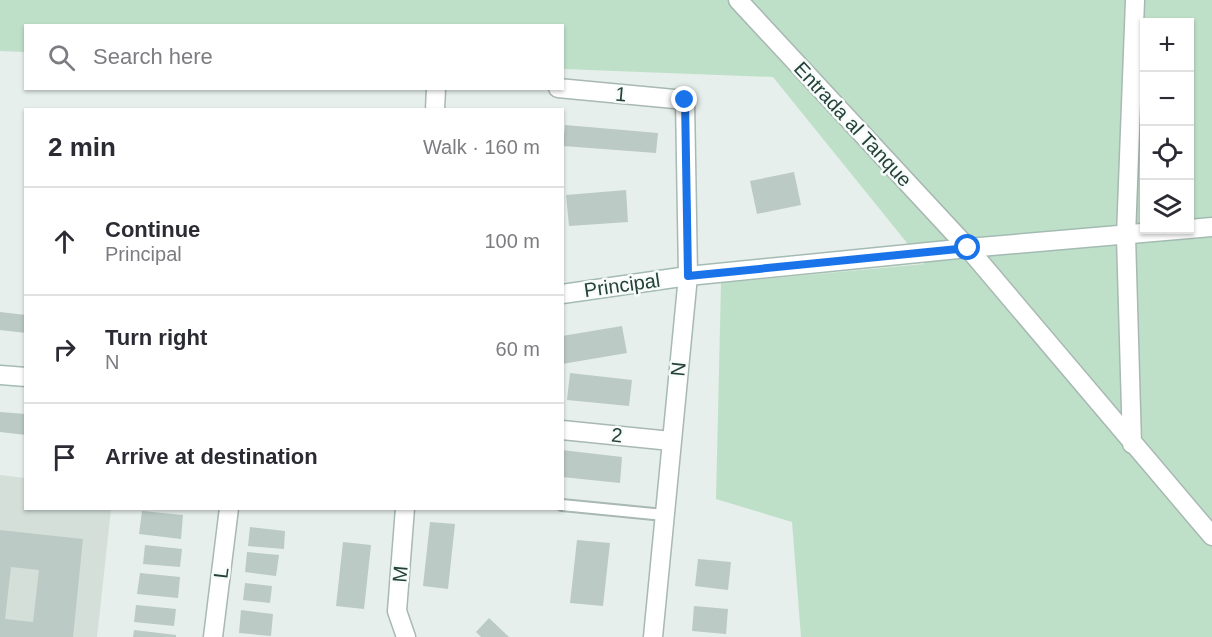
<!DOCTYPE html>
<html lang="en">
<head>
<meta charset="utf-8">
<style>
	:root { --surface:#fff; --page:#f7f7f7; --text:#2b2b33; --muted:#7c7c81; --line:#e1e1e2 }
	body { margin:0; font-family:Arial,sans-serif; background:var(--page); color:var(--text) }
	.controls { position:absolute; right:18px; top:18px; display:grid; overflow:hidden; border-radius:0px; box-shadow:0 2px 4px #0004 }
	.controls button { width:54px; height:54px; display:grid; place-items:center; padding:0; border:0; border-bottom:2px solid var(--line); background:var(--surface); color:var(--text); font:30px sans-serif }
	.stop { position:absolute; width:18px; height:18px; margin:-14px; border:4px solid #1a73e8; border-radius:50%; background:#fff }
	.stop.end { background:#1a73e8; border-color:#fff; box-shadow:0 2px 6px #0008 }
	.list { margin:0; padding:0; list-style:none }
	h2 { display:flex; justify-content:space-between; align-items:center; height:78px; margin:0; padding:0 24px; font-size:26px }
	h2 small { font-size:20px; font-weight:400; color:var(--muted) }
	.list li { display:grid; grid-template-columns:39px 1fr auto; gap:18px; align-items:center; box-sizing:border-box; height:108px; padding:0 24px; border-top:2px solid var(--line) }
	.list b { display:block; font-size:22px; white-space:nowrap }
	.list p { margin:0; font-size:20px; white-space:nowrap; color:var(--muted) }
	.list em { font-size:20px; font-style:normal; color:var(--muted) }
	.icon { flex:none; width:33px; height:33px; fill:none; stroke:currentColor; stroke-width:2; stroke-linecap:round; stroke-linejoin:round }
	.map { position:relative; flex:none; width:1212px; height:637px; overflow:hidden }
	.search { position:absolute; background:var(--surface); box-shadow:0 2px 4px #0004; left:24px; top:24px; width:540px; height:66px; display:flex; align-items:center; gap:15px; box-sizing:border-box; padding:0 21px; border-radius:0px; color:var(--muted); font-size:22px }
	.panel { position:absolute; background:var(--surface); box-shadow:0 2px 4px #0004; left:24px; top:108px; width:540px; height:402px; border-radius:0px }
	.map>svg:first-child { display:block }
	.built { fill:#d4dfda }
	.green { fill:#bfe0c8; fill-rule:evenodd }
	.building { fill:#bbcac4; fill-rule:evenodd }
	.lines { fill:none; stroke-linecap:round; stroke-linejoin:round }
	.lane-casing { stroke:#a8b8b2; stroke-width:14 }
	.street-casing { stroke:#a8b8b2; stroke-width:21 }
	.secondary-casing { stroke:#a4bbb3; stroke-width:21 }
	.lane { stroke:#fff; stroke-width:10 }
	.street { stroke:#fff; stroke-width:18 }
	.secondary { stroke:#fff; stroke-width:18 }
	.route { stroke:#1a73e8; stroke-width:8 }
	.labels { text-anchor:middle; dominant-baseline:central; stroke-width:5; stroke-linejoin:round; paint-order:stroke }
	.street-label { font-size:20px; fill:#24423a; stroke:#f7fbf9 }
</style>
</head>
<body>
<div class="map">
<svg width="1212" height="637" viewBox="0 0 1212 637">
	<rect width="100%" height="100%" fill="#e6efeb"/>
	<path class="built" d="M 0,475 L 25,478 L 26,508 L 111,509 L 97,637 L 0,637 Z"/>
	<path class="green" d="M 0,0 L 1212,0 L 1212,637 L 801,637 L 792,522 L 716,499 L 721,283 L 924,264 L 773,77 L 563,69 L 562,26 L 26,26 L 25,52 L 0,51 ZM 1144,22 L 1190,22 L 1190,230 L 1144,230 Z"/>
	<path class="building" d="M 565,125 L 658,133 L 656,153 L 563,146 Z
		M 794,172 L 801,205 L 757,214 L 750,181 Z
		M 626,190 L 628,222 L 569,226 L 566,195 Z
		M 0,312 L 26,315 L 26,333 L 0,330 Z
		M 622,326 L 627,353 L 562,364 L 562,336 Z
		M 570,373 L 632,380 L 629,406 L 567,400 Z
		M 0,412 L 26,414 L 26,435 L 0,432 Z
		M 562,450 L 622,457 L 620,483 L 562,477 Z
		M 142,511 L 183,515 L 181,539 L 139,534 Z
		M 430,522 L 455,524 L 448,589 L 423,586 Z
		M 250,527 L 285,531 L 284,549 L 248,546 Z
		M 0,530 L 83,539 L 73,637 L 0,637 ZM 11,567 L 39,570 L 33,622 L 5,619 Z
		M 577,540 L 610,543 L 603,606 L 570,603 Z
		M 343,542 L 371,545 L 364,609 L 336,606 Z
		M 145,545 L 182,549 L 180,567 L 143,564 Z
		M 247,552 L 279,555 L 276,576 L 245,572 Z
		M 698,559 L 731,562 L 728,590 L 695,586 Z
		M 140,573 L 180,577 L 178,598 L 137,594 Z
		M 245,583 L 272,586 L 270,603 L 243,600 Z
		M 136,605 L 176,609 L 174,626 L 134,622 Z
		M 694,606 L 728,609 L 726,634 L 692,631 Z
		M 241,610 L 273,614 L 271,636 L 239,633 Z
		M 489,618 L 509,637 L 481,637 L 476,632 Z
		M 134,630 L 176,635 L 176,637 L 133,637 Z"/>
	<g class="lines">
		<g class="lane-casing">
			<path id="lane" d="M 562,505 L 664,515"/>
		</g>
		<g class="street-casing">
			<path id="street" d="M 738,0 L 968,248 L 1212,536
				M 558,88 L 685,100 L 688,276 L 653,637
				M 435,110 L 436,88
				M 562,430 L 671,441
				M 1132,444 L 1126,236 L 1135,0
				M 405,508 L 397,611 L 406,637
				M 213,637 L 229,508"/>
		</g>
		<g class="secondary-casing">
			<path id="secondary" d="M 562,294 L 688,276 L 968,248 L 1212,227
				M 0,375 L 26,377"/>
		</g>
		<use href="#lane" class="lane"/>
		<use href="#street" class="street"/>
		<use href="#secondary" class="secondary"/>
	</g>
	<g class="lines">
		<path class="route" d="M 685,100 L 688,276 L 968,248"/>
	</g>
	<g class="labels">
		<g class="street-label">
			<text transform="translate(621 94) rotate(5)">1</text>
			<text transform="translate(853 124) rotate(47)">Entrada al Tanque</text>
			<text transform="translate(622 285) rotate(-8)">Principal</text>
			<text transform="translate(678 369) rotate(-84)">N</text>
			<text transform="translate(617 435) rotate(5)">2</text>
			<text transform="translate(221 573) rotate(-83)">L</text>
			<text transform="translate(400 574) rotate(-85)">M</text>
		</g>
	</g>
</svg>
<div class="controls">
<button>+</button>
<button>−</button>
<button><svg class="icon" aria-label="locate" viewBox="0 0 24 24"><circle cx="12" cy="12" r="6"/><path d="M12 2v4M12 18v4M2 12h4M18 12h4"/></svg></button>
<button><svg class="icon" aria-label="layers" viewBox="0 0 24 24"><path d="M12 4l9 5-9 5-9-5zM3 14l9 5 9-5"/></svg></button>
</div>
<div class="stop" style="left:968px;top:248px"></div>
<div class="stop end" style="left:685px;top:100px"></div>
<div class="search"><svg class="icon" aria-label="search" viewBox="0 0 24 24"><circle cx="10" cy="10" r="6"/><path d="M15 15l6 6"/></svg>Search here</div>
<section class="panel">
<h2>2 min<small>Walk · 160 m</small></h2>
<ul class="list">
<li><svg class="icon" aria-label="ahead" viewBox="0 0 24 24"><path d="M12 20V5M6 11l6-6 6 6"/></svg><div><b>Continue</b><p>Principal</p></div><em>100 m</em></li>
<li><svg class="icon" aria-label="right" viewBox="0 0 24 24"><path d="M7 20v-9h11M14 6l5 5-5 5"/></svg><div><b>Turn right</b><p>N</p></div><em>60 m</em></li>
<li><svg class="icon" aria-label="arrive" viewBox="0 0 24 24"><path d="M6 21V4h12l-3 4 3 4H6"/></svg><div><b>Arrive at destination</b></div></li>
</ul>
</section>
</div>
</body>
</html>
